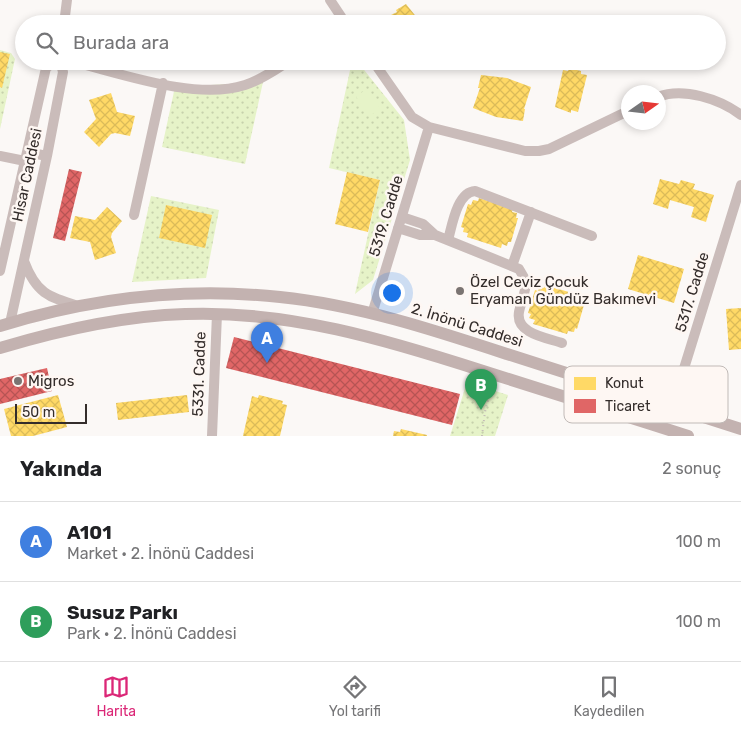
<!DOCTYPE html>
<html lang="tr">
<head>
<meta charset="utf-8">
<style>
	:root { --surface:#fff; --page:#f2f2f2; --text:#202124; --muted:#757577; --line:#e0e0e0; --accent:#db2777 }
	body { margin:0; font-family:Rubik,sans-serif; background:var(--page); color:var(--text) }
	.compass { position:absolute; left:621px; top:85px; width:45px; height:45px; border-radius:50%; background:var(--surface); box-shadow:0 2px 8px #0003; rotate:76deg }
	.scale { position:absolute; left:15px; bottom:12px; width:72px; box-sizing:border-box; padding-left:5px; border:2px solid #342d2b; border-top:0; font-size:14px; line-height:18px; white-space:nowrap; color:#342d2b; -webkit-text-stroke:4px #fef7f3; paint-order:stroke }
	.you { position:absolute; left:391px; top:292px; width:18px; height:18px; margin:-12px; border:4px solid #fff; border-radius:50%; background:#1a73e8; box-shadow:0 0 0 8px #1a73e833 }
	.badge { display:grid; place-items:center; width:32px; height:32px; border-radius:50%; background:var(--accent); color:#fff; font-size:16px; font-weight:700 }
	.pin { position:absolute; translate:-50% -41px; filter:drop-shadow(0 1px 2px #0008) }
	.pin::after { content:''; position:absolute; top:26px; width:18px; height:15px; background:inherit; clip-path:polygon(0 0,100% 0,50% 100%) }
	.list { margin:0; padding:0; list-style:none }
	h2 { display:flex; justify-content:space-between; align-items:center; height:65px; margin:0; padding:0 20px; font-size:21px }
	h2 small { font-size:16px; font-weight:400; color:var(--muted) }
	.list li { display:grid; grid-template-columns:32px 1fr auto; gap:15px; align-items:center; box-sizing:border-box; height:80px; padding:0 20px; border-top:1px solid var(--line) }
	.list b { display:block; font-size:19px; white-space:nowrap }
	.list p { margin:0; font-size:16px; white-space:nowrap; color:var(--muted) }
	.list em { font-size:16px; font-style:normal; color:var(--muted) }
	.icon { flex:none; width:28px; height:28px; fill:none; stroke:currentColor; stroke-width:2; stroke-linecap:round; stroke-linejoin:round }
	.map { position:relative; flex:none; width:741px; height:436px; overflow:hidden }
	.search { position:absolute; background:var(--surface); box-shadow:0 2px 8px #0003; left:15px; right:15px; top:15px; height:55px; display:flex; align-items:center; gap:12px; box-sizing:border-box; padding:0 18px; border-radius:28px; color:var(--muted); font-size:19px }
	.sheet { height:225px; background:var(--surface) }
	nav { display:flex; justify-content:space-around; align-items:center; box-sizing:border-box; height:70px; border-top:1px solid var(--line); background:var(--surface); font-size:14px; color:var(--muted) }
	nav a { display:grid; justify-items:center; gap:2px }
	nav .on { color:var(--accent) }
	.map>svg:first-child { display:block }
	.grass { fill:url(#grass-dots) }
	.garden { fill:#e6f3c8 }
	.homes { fill:url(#homes-cross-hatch) }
	.shops { fill:url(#shops-cross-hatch) }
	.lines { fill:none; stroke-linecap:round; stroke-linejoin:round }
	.path { stroke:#c1b7b6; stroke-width:2; stroke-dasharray:1 4; stroke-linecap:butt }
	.minor { stroke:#cabcba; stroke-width:10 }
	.major { stroke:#c3b2b0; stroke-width:12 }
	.poi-dot { fill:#7a7472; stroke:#fef7f3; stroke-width:2 }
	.labels { text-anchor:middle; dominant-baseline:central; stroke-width:5; stroke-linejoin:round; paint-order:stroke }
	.street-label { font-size:15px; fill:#342d2b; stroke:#fef7f3 }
	.poi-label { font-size:15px; fill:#342d2b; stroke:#fef7f3; text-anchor:start }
	.key { fill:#fef7f3; stroke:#c1bab7; stroke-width:1 }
	.key-label { font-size:14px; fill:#342d2b }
</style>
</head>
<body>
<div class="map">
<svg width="741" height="436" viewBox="0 0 741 436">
	<defs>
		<pattern id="grass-dots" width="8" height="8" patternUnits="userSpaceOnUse" patternTransform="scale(1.25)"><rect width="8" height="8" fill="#e6f3c8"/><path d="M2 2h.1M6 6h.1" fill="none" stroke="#c6d1ac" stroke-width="1.8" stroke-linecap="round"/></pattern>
		<pattern id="homes-cross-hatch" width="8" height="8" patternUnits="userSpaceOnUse" patternTransform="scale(1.25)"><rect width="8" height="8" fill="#ffd966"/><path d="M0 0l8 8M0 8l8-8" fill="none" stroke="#dbbb59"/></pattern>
		<pattern id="shops-cross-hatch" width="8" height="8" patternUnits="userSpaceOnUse" patternTransform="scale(1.25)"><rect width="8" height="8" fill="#e06666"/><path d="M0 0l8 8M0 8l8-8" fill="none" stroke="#b65454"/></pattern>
	</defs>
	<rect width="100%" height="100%" fill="#fbf8f6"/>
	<path class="grass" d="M 0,50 L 11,53 L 15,59 L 0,129 Z
		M 352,61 L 357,61 L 404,120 L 410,160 L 373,280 L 355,294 L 380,180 L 329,168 Z
		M 263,82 L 245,164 L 162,147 L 175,87 Z
		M 151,196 L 219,210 L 206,278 L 132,282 Z
		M 467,382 L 508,395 L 495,436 L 450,436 Z"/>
	<path class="garden" d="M 366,89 L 380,108 L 370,116 L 356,97 Z"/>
	<path class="homes" d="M 406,4 L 422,24 L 378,24 L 377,22 L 397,12 L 396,10 Z
		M 0,52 L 10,54 L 2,88 L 0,87 Z
		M 569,68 L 581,71 L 581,74 L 587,75 L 578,112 L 571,110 L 571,113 L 555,107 L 563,70 L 568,71 Z
		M 481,75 L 507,78 L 531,87 L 524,109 L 525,109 L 523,121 L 496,117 L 473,108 L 480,88 L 478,88 Z
		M 111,93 L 117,112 L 135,116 L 130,136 L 115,133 L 111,134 L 99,147 L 84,132 L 96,119 L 89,100 Z
		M 347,172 L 380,180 L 368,232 L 335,224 Z
		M 660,179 L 679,184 L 681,180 L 695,184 L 693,189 L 714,195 L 706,222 L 691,217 L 694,207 L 670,200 L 668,209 L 653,204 Z
		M 479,198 L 513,209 L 512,212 L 517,213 L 516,218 L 518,218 L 511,242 L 508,242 L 507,246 L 502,244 L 501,248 L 467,237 L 468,233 L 463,232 L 464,228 L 461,227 L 468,204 L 471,205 L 473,200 L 478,201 Z
		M 166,205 L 212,215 L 205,248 L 159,238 Z
		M 107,207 L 122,221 L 112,233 L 111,237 L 116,253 L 95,260 L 90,242 L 70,238 L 75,216 L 95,220 Z
		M 638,255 L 684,269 L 674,303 L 628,289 Z
		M 545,285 L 579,295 L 578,298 L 583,300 L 582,304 L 584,305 L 577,329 L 575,328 L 574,332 L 568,331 L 567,334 L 533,324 L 535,320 L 529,318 L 531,314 L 528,313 L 535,290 L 538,291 L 539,286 L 544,288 Z
		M 741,308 L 741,349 L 729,350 L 726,309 Z
		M 58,395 L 67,427 L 33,436 L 11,436 L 4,409 Z
		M 187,395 L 189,412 L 118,420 L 116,403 Z
		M 259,395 L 283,401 L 282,404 L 287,405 L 280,436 L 243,436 L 252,396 L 258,398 Z
		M 401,429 L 427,435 L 427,436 L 393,436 L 394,431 L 400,432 Z"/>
	<path class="shops" d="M 69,169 L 82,172 L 65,241 L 53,238 Z
		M 234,337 L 460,394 L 452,425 L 226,368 Z
		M 47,368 L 52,391 L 0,404 L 0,379 Z"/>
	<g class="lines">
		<path class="path" d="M 482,436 L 485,412 L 492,385"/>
		<path class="minor" d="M 330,0 L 346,24
			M 64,24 L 67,0
			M 70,61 C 120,73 195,101 245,85 C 261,80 275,70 289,61
			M 373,61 L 412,117 L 429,127 L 525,151 L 539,151 L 549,149 L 628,111
			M 658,97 C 683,87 720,99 741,115
			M 27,152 L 47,156
			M 0,156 L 25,161
			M 134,215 L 163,83
			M 398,228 L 420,235 L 435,235 L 423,224 L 402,217
			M 435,235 L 519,269 L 526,281 C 526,292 521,302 519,312 C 515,334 548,338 562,343
			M 448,240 C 452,226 457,192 475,191 L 592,236
			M 24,261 C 36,293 48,297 78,306
			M 512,266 L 531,212
			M 0,271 L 46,68 L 56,61
			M 372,314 L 429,127
			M 10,323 L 47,156 L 63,72 L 60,61
			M 672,407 L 741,185
			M 212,436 L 217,314"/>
		<path class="major" d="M 0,326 C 91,298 186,287 280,297 C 358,305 434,330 507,354 C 585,379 663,404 741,429
			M 0,348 C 60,330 122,316 185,314 C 288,310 387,340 483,371 C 552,393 620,414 688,436"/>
	</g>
	<g class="poi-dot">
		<circle cx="460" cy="291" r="5"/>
		<circle cx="18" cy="381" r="5"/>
	</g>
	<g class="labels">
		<g class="street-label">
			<text transform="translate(27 175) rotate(-78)">Hisar Caddesi</text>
			<text transform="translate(386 216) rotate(-73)">5319. Cadde</text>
			<text transform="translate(692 292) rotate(-73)">5317. Cadde</text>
			<text transform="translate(467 325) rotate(17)">2. İnönü Caddesi</text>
			<text transform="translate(199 374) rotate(-88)">5331. Cadde</text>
		</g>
		<g class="poi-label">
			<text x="470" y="282">Özel Ceviz Çocuk<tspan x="470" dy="17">Eryaman Gündüz Bakımevi</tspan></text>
			<text x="28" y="381">Migros</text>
		</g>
	</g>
	<rect x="564" y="366" width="164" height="57" rx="8" class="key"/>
	<rect x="574" y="377" width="22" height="13" fill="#ffd966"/>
	<rect x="574" y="399" width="22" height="14" fill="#e06666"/>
	<g class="key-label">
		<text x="605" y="388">Konut</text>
		<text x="605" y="411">Ticaret</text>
	</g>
</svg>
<svg class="compass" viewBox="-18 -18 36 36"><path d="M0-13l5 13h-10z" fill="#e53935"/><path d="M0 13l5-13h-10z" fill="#757577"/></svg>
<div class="scale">50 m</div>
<div class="you"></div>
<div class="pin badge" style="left:267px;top:363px;background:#3f7fe0">A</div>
<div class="pin badge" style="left:481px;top:410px;background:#2e9e5b">B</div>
<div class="search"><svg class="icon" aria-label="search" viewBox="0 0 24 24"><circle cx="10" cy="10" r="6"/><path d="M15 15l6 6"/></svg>Burada ara</div>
</div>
<section class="sheet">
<h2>Yakında<small>2 sonuç</small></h2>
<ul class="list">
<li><span class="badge" style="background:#3f7fe0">A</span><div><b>A101</b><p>Market · 2. İnönü Caddesi</p></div><em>100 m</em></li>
<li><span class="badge" style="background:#2e9e5b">B</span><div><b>Susuz Parkı</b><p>Park · 2. İnönü Caddesi</p></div><em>100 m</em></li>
</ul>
</section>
<nav>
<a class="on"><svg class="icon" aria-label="map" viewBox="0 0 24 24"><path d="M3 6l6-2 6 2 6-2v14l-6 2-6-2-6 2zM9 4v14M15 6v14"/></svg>Harita</a>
<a><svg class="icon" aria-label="directions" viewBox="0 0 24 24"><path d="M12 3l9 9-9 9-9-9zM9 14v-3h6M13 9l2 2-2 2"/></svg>Yol tarifi</a>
<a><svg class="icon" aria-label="saved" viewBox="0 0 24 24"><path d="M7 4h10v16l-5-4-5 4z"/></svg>Kaydedilen</a>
</nav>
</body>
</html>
